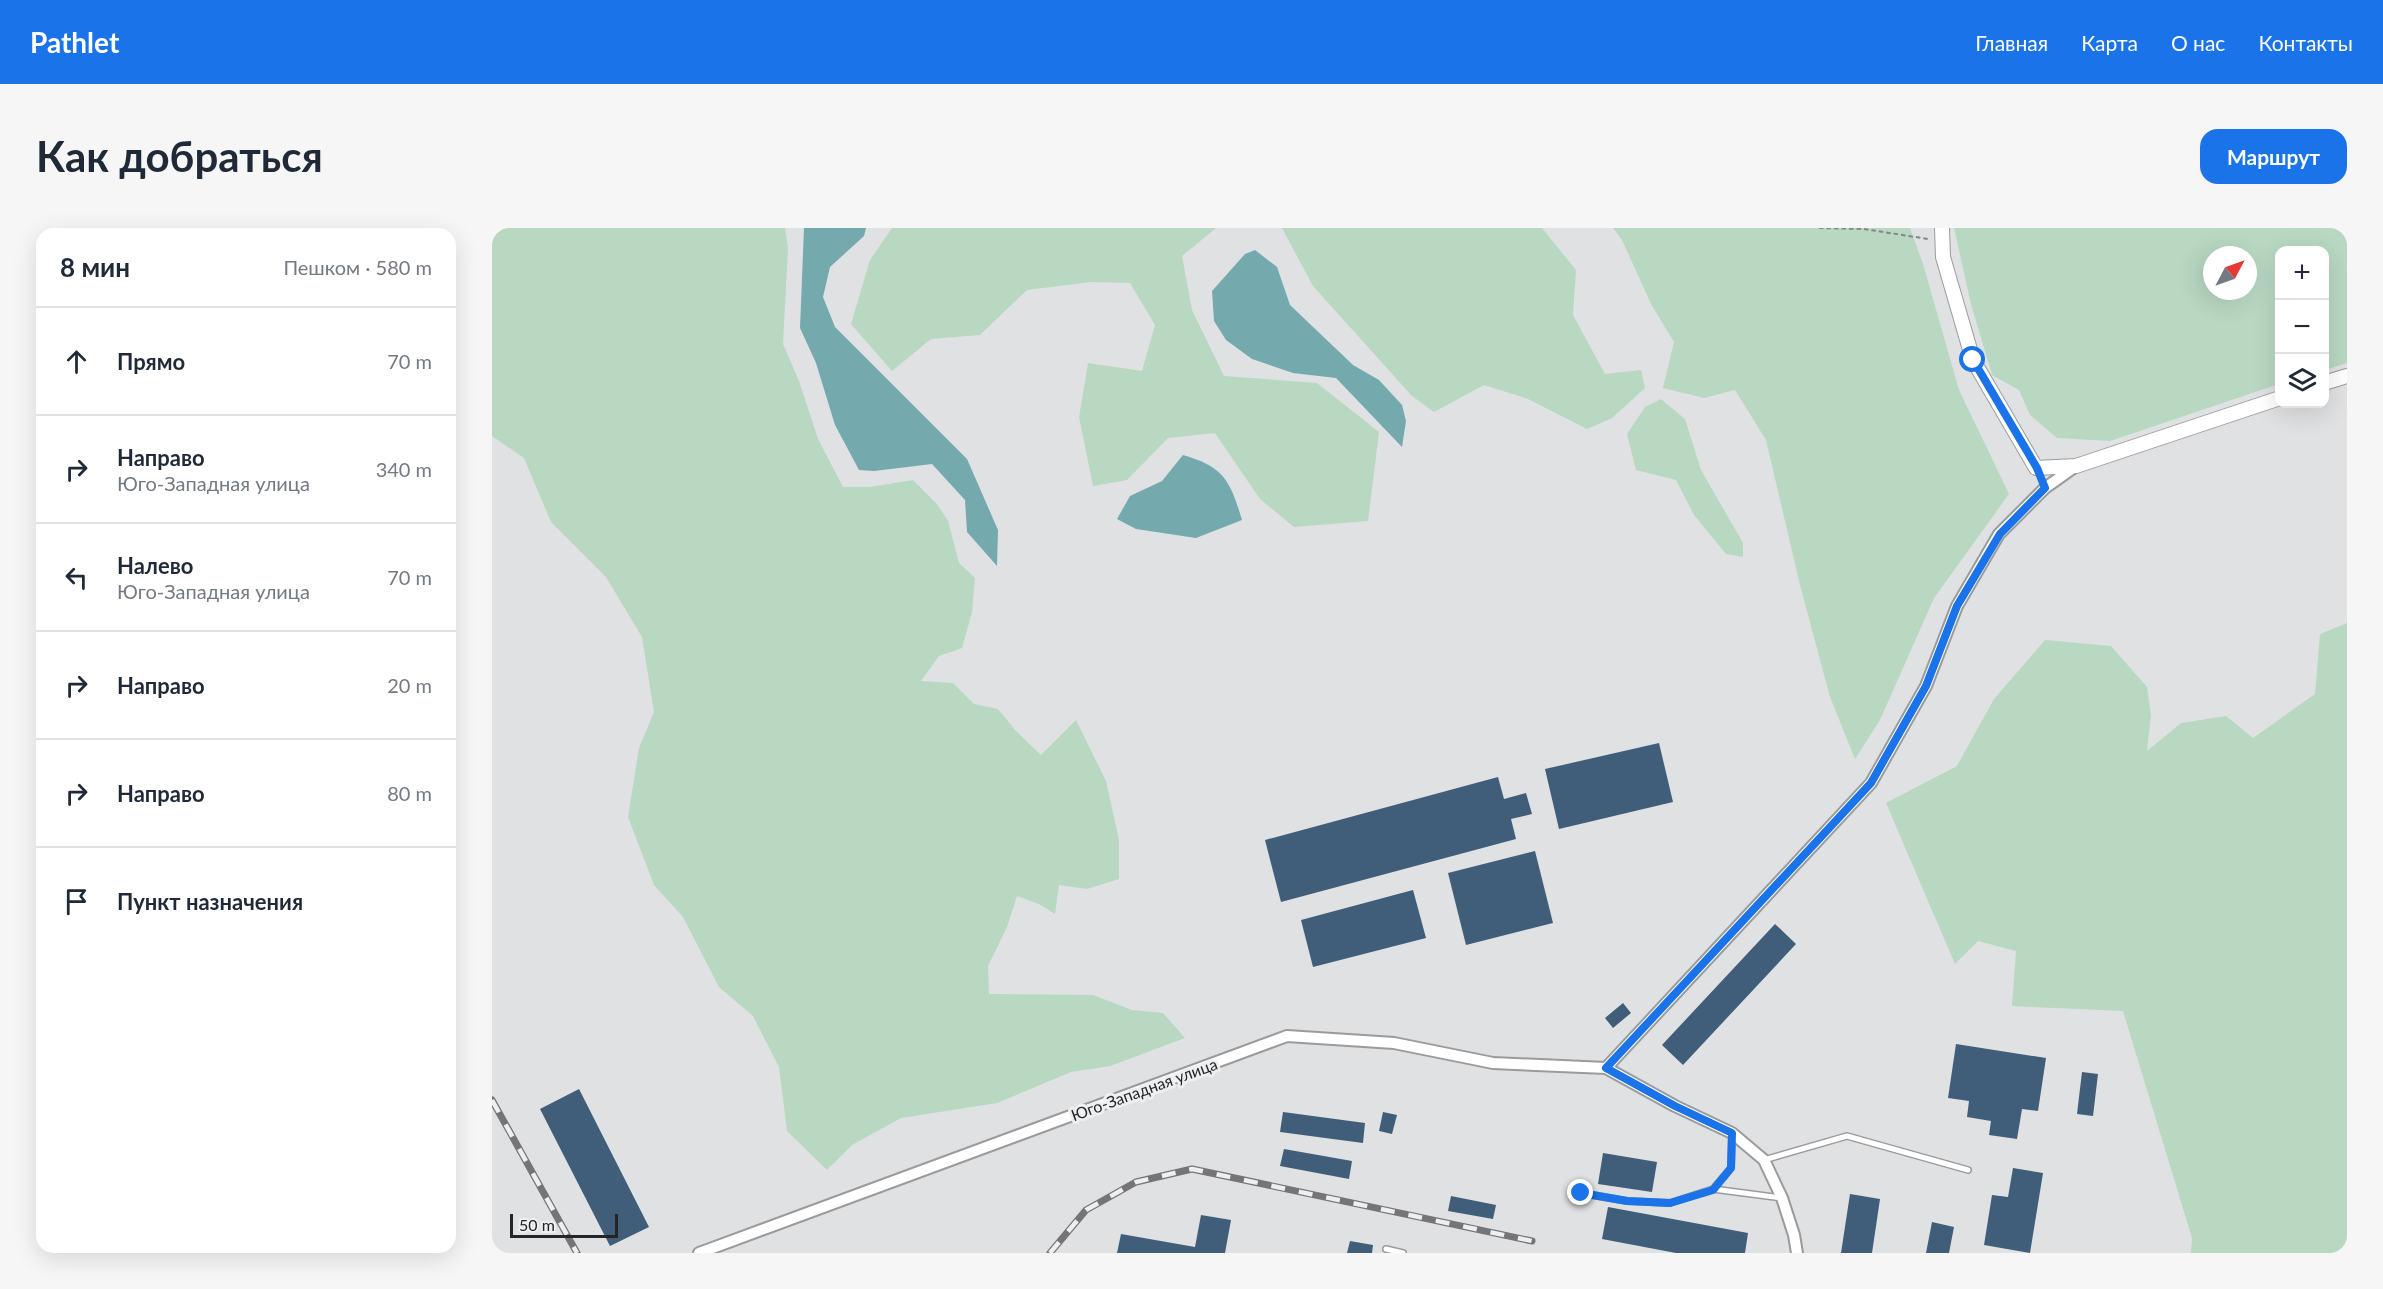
<!DOCTYPE html>
<html lang="ru">
<head>
<meta charset="utf-8">
<style>
	:root { --surface:#fff; --page:#f6f6f7; --text:#1f2937; --muted:#747a83; --line:#e0e1e3; --accent:#1a73e8 }
	body { margin:0; font-family:Lato,sans-serif; background:var(--page); color:var(--text) }
	.controls { position:absolute; right:18px; top:18px; display:grid; overflow:hidden; border-radius:12px; box-shadow:0 6px 24px #0002 }
	.controls button { width:54px; height:54px; display:grid; place-items:center; padding:0; border:0; border-bottom:2px solid var(--line); background:var(--surface); color:var(--text); font:30px sans-serif }
	.compass { position:absolute; left:1711px; top:18px; width:54px; height:54px; border-radius:50%; background:var(--surface); box-shadow:0 6px 24px #0002; rotate:49deg }
	.scale { position:absolute; left:18px; bottom:15px; width:108px; box-sizing:border-box; padding-left:6px; border:3px solid #252526; border-top:0; font-size:16px; line-height:21px; white-space:nowrap; color:#252526; -webkit-text-stroke:4px #edeff0; paint-order:stroke }
	.stop { position:absolute; width:18px; height:18px; margin:-14px; border:4px solid #1a73e8; border-radius:50%; background:#fff }
	.stop.end { background:#1a73e8; border-color:#fff; box-shadow:0 2px 6px #0008 }
	.list { margin:0; padding:0; list-style:none }
	h2 { display:flex; justify-content:space-between; align-items:center; height:78px; margin:0; padding:0 24px; font-size:26px }
	h2 small { font-size:20px; font-weight:400; color:var(--muted) }
	.list li { display:grid; grid-template-columns:39px 1fr auto; gap:18px; align-items:center; box-sizing:border-box; height:108px; padding:0 24px; border-top:2px solid var(--line) }
	.list b { display:block; font-size:22px; white-space:nowrap }
	.list p { margin:0; font-size:20px; white-space:nowrap; color:var(--muted) }
	.list em { font-size:20px; font-style:normal; color:var(--muted) }
	.icon { flex:none; width:33px; height:33px; fill:none; stroke:currentColor; stroke-width:2; stroke-linecap:round; stroke-linejoin:round }
	.map { position:relative; flex:none; width:1855px; height:1025px; overflow:hidden; border-radius:18px }
	header { display:flex; align-items:center; gap:36px; box-sizing:border-box; height:84px; padding:0 30px; background:var(--accent); color:#fff }
	header strong { font-size:28px }
	nav { display:flex; gap:33px; margin-inline-start:auto; font-size:21px }
	.intro { display:flex; align-items:center; justify-content:space-between; box-sizing:border-box; height:144px; padding:0 36px }
	h1 { margin:0; font-size:42px }
	.button { padding:15px 27px; border-radius:18px; background:var(--accent); color:#fff; font-size:21px; font-weight:700 }
	main { display:flex; gap:36px; padding:0 36px }
	aside { flex:1; background:var(--surface); border-radius:18px; box-shadow:0 6px 24px #0002 }
	.map>svg:first-child { display:block }
	.green { fill:#b8d8c2; fill-rule:evenodd }
	.water { fill:#74aaae }
	.building { fill:#405d79 }
	.lines { fill:none; stroke-linecap:round; stroke-linejoin:round }
	.service-casing { stroke:#9a9b9d; stroke-width:8 }
	.minor-casing { stroke:#9a9b9d; stroke-width:14 }
	.tertiary-casing { stroke:#9a9b9d; stroke-width:16 }
	.path { stroke:#868688; stroke-width:2; stroke-dasharray:4.5 3; stroke-linecap:butt }
	.service { stroke:#fff; stroke-width:5 }
	.minor { stroke:#fff; stroke-width:10 }
	.tertiary { stroke:#fff; stroke-width:14 }
	.rail-casing { stroke:#757577; stroke-width:7 }
	.rail { stroke:#edeff0; stroke-width:4.5; stroke-dasharray:14; stroke-linecap:butt }
	.route { stroke:#1a73e8; stroke-width:8 }
	.labels { text-anchor:middle; dominant-baseline:central; stroke-width:6; stroke-linejoin:round; paint-order:stroke }
	.street-label { font-size:16px; fill:#252526; stroke:#edeff0 }
</style>
</head>
<body>
<header>
<strong>Pathlet</strong>
<nav><a>Главная</a><a>Карта</a><a>О нас</a><a>Контакты</a></nav>
</header>
<div class="intro"><h1>Как добраться</h1><a class="button">Маршрут</a></div>
<main>
<aside>
<h2>8 мин<small>Пешком · 580 m</small></h2>
<ul class="list">
<li><svg class="icon" aria-label="ahead" viewBox="0 0 24 24"><path d="M12 20V5M6 11l6-6 6 6"/></svg><div><b>Прямо</b></div><em>70 m</em></li>
<li><svg class="icon" aria-label="right" viewBox="0 0 24 24"><path d="M7 20v-9h11M14 6l5 5-5 5"/></svg><div><b>Направо</b><p>Юго-Западная улица</p></div><em>340 m</em></li>
<li><svg class="icon" aria-label="left" viewBox="0 0 24 24"><path d="M17 20v-9H6M10 6l-5 5 5 5"/></svg><div><b>Налево</b><p>Юго-Западная улица</p></div><em>70 m</em></li>
<li><svg class="icon" aria-label="right" viewBox="0 0 24 24"><path d="M7 20v-9h11M14 6l5 5-5 5"/></svg><div><b>Направо</b></div><em>20 m</em></li>
<li><svg class="icon" aria-label="right" viewBox="0 0 24 24"><path d="M7 20v-9h11M14 6l5 5-5 5"/></svg><div><b>Направо</b></div><em>80 m</em></li>
<li><svg class="icon" aria-label="arrive" viewBox="0 0 24 24"><path d="M6 21V4h12l-3 4 3 4H6"/></svg><div><b>Пункт назначения</b></div></li>
</ul>
</aside>
<div class="map">
<svg width="1855" height="1025" viewBox="0 0 1855 1025">
	<rect width="100%" height="100%" fill="#e0e1e3"/>
	<path class="green" d="M 0,0 L 293,0 L 296,20 L 291,116 L 307,153 L 326,211 L 351,259 L 378,259 L 421,252 L 445,276 L 456,293 L 467,335 L 483,350 L 480,384 L 470,420 L 447,428 L 429,453 L 461,455 L 482,476 L 506,481 L 524,503 L 549,527 L 584,492 L 614,553 L 627,612 L 627,651 L 595,661 L 567,657 L 563,686 L 547,676 L 525,668 L 515,699 L 496,738 L 497,766 L 601,767 L 640,782 L 671,785 L 693,810 L 618,838 L 579,844 L 505,875 L 409,890 L 360,917 L 335,942 L 295,903 L 287,839 L 261,788 L 227,759 L 191,689 L 162,657 L 136,589 L 147,520 L 162,484 L 150,409 L 114,349 L 59,294 L 32,230 L 0,208 Z
		M 400,0 L 724,0 L 690,28 L 700,82 L 732,148 L 825,155 L 887,204 L 876,293 L 802,299 L 768,271 L 723,205 L 676,210 L 635,252 L 601,258 L 587,189 L 596,135 L 650,143 L 663,97 L 638,55 L 599,54 L 535,62 L 488,107 L 439,111 L 400,143 L 359,96 L 378,32 Z
		M 790,0 L 1050,0 L 1084,42 L 1081,87 L 1113,146 L 1149,142 L 1153,160 L 1120,190 L 1095,201 L 1036,171 L 992,157 L 942,184 L 920,168 L 821,58 Z
		M 1121,0 L 1418,0 L 1431,36 L 1467,162 L 1517,266 L 1442,370 L 1388,492 L 1363,531 L 1338,469 L 1308,357 L 1274,212 L 1243,162 L 1212,170 L 1171,160 L 1182,114 L 1159,76 L 1130,12 Z
		M 1462,0 L 1855,0 L 1855,135 L 1833,142 L 1832,22 L 1788,22 L 1787,156 L 1618,213 L 1565,210 L 1538,187 L 1527,162 L 1500,147 L 1479,76 ZM 1720,27 L 1756,27 L 1756,63 L 1720,63 Z
		M 1169,171 L 1193,191 L 1209,242 L 1251,315 L 1251,329 L 1234,326 L 1202,287 L 1184,252 L 1144,242 L 1135,206 L 1153,179 Z
		M 1855,395 L 1855,1025 L 1699,1025 L 1700,1010 L 1631,783 L 1520,778 L 1524,723 L 1486,713 L 1463,736 L 1394,575 L 1465,538 L 1502,471 L 1553,412 L 1619,418 L 1655,459 L 1659,487 L 1655,523 L 1689,495 L 1734,488 L 1761,510 L 1823,466 L 1828,406 Z"/>
	<path class="water" d="M 312,0 L 374,0 L 372,8 L 338,39 L 331,69 L 343,99 L 475,231 L 506,302 L 505,338 L 475,304 L 473,272 L 440,236 L 382,243 L 367,242 L 343,197 L 324,135 L 308,100 Z
		M 763,22 L 785,39 L 798,77 L 861,137 L 887,152 L 910,177 L 914,193 L 910,219 L 844,150 L 801,145 L 760,131 L 734,112 L 722,93 L 720,63 L 753,26 Z
		M 691,227 C 732,239 738,252 750,292 L 704,310 L 644,301 L 625,291 L 638,268 L 670,253 Z"/>
	<path class="building" d="M 1167,515 L 1181,574 L 1067,601 L 1053,541 Z
		M 1006,549 L 1012,571 L 1034,565 L 1040,586 L 1019,591 L 1024,611 L 789,674 L 773,612 Z
		M 1043,623 L 1061,695 L 974,717 L 956,645 Z
		M 921,662 L 934,710 L 821,739 L 809,692 Z
		M 1283,696 L 1304,716 L 1191,837 L 1170,817 Z
		M 1131,775 L 1139,785 L 1121,800 L 1113,790 Z
		M 1464,816 L 1554,830 L 1546,883 L 1530,881 L 1525,911 L 1497,907 L 1499,893 L 1475,889 L 1477,873 L 1456,870 Z
		M 1590,844 L 1606,846 L 1601,888 L 1585,886 Z
		M 87,861 L 157,999 L 118,1018 L 48,881 Z
		M 791,884 L 873,895 L 871,915 L 788,904 Z
		M 891,884 L 905,887 L 900,906 L 887,903 Z
		M 792,921 L 860,933 L 857,951 L 788,938 Z
		M 1111,925 L 1165,934 L 1160,964 L 1106,956 Z
		M 1521,940 L 1551,945 L 1538,1025 L 1492,1017 L 1500,967 L 1516,969 Z
		M 1358,966 L 1388,971 L 1380,1025 L 1349,1025 Z
		M 959,968 L 1004,977 L 1001,991 L 956,983 Z
		M 1116,979 L 1256,1005 L 1253,1025 L 1184,1025 L 1110,1011 Z
		M 709,987 L 739,992 L 733,1025 L 625,1025 L 629,1006 L 703,1019 Z
		M 1440,994 L 1462,999 L 1457,1025 L 1434,1025 Z
		M 858,1013 L 881,1017 L 880,1025 L 855,1025 Z"/>
	<g class="lines">
		<g class="service-casing">
			<path id="service" d="M 1272,932 L 1355,908 L 1476,942
				M 1221,961 L 1290,970
				M 1089,965 L 1135,973 L 1178,975 L 1221,961 L 1239,940 L 1240,907
				M 894,1021 L 911,1025"/>
		</g>
		<g class="minor-casing">
			<path id="minor" d="M 1114,840 L 1183,878 L 1240,905 L 1272,932 L 1290,970 L 1302,1007 L 1305,1025
				M 207,1025 L 795,808 L 902,815 L 1001,835 L 1114,840 L 1379,555 L 1434,458 L 1465,378 L 1507,306 L 1553,260 L 1584,238"/>
		</g>
		<g class="tertiary-casing">
			<path id="tertiary" d="M 1450,0 L 1451,29 L 1481,132 L 1544,240 L 1584,238 L 1788,170
				M 1832,155 L 1855,148"/>
		</g>
		<path class="path" d="M 1327,0 L 1372,1 L 1436,11"/>
		<use href="#service" class="service"/>
		<use href="#minor" class="minor"/>
		<use href="#tertiary" class="tertiary"/>
		<g class="rail-casing">
			<path id="rail" d="M 0,872 L 85,1025
				M 558,1025 L 594,982 L 644,954 L 700,941 L 1040,1013"/>
		</g>
		<use href="#rail" class="rail"/>
	</g>
	<g class="lines">
		<path class="route" d="M 1089,965 L 1135,973 L 1178,975 L 1221,962 L 1239,940 L 1240,905 L 1183,878 L 1114,840 L 1379,555 L 1434,458 L 1465,378 L 1508,306 L 1553,260 L 1545,240 L 1481,132"/>
	</g>
	<g class="labels">
		<g class="street-label">
			<text transform="translate(652 861) rotate(-20)">Юго-Западная улица</text>
		</g>
	</g>
</svg>
<div class="controls">
<button>+</button>
<button>−</button>
<button><svg class="icon" aria-label="layers" viewBox="0 0 24 24"><path d="M12 4l9 5-9 5-9-5zM3 14l9 5 9-5"/></svg></button>
</div>
<svg class="compass" viewBox="-18 -18 36 36"><path d="M0-13l5 13h-10z" fill="#e53935"/><path d="M0 13l5-13h-10z" fill="#747a83"/></svg>
<div class="scale">50 m</div>
<div class="stop" style="left:1481px;top:132px"></div>
<div class="stop end" style="left:1089px;top:965px"></div>
</div>
</main>
</body>
</html>
